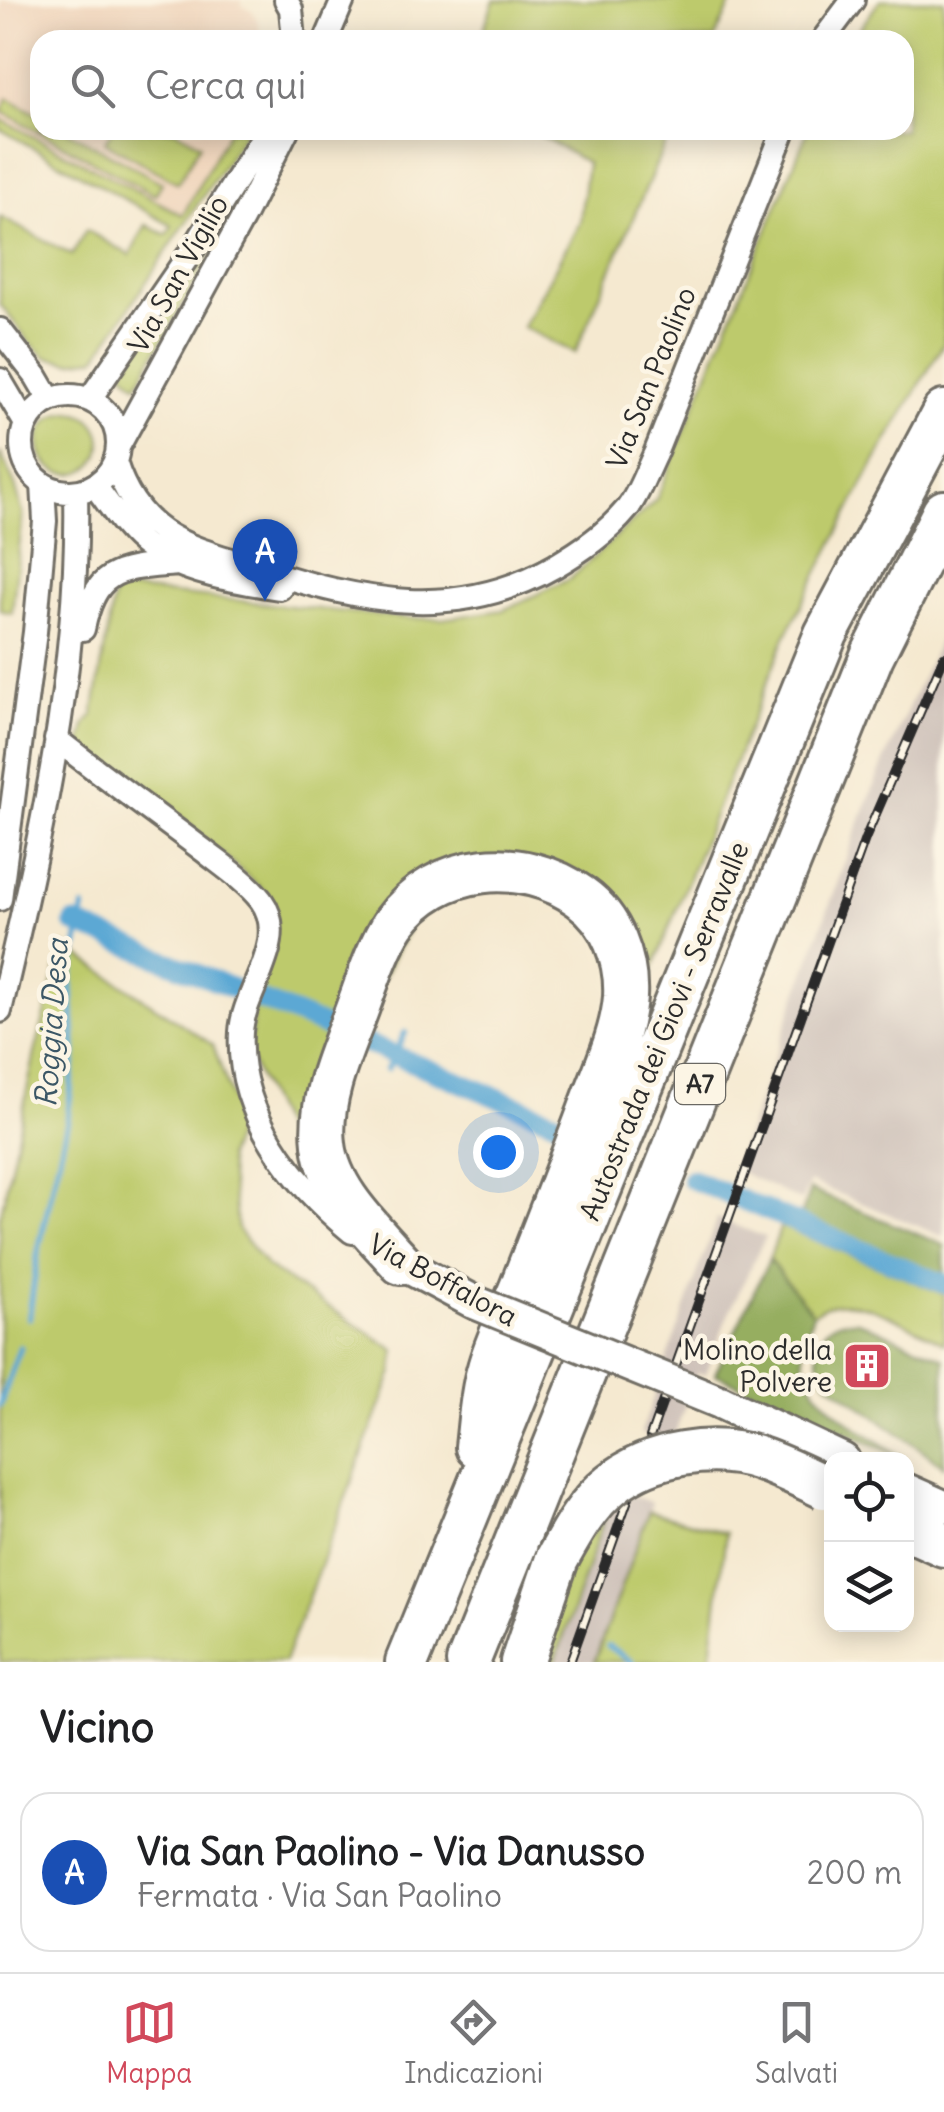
<!DOCTYPE html>
<html lang="it">
<head>
<meta charset="utf-8">
<style>
	:root { --surface:#fff; --page:#f2f2f2; --text:#202124; --muted:#757577; --line:#e0e0e0; --accent:#d1495b }
	body { margin:0; font-family:Delius,sans-serif; background:var(--page); color:var(--text) }
	.controls { position:absolute; right:30px; bottom:30px; display:grid; overflow:hidden; border-radius:20px; box-shadow:0 5px 25px #0003 }
	.controls button { width:90px; height:90px; display:grid; place-items:center; padding:0; border:0; border-bottom:2px solid var(--line); background:var(--surface); color:var(--text); font:50px sans-serif }
	.you { position:absolute; left:498px; top:1152px; width:35px; height:35px; margin:-25px; border:8px solid #fff; border-radius:50%; background:#1a73e8; box-shadow:0 0 0 15px #1a73e833 }
	.badge { display:grid; place-items:center; width:65px; height:65px; border-radius:50%; background:var(--accent); color:#fff; font-size:32px; font-weight:700 }
	.pin { position:absolute; translate:-50% -82px; filter:drop-shadow(0 2px 5px #0008) }
	.pin::after { content:''; position:absolute; top:52px; width:35px; height:30px; background:inherit; clip-path:polygon(0 0,100% 0,50% 100%) }
	.list { margin:0; padding:0; list-style:none }
	h2 { display:flex; justify-content:space-between; align-items:center; height:130px; margin:0; padding:0 40px; font-size:42px }
	h2 small { font-size:32px; font-weight:400; color:var(--muted) }
	.list li { display:grid; grid-template-columns:65px 1fr auto; gap:30px; align-items:center; box-sizing:border-box; height:160px; margin:0 20px 20px; padding:0 20px; border:2px solid var(--line); border-radius:30px }
	.list b { display:block; font-size:38px; white-space:nowrap }
	.list p { margin:0; font-size:32px; white-space:nowrap; color:var(--muted) }
	.list em { font-size:32px; font-style:normal; color:var(--muted) }
	.icon { flex:none; width:55px; height:55px; fill:none; stroke:currentColor; stroke-width:2; stroke-linecap:round; stroke-linejoin:round }
	.map { position:relative; flex:none; width:944px; height:1662px; overflow:hidden }
	.search { position:absolute; background:var(--surface); box-shadow:0 5px 25px #0003; left:30px; right:30px; top:30px; height:110px; display:flex; align-items:center; gap:25px; box-sizing:border-box; padding:0 35px; border-radius:30px; color:var(--muted); font-size:38px }
	.sheet { height:310px; background:var(--surface) }
	nav { display:flex; justify-content:space-around; align-items:center; box-sizing:border-box; height:140px; border-top:2px solid var(--line); background:var(--surface); font-size:28px; color:var(--muted) }
	nav a { display:grid; justify-items:center; gap:5px }
	nav .on { color:var(--accent) }
	.map>svg:first-child { display:block }
	.built { fill:#f0d5bc }
	.industrial { fill:#cec1b9 }
	.green { fill:#bdca6c; stroke:#747a4c; stroke-width:2.5 }
	.forest { fill:#96ae60; stroke:#606c46; stroke-width:2.5 }
	.lines { fill:none; stroke-linecap:round; stroke-linejoin:round }
	.stream { stroke:#5ba8d4; stroke-width:6 }
	.canal { stroke:#5ba8d4; stroke-width:20 }
	.street-casing { stroke:#726e65; stroke-width:28 }
	.secondary-casing { stroke:#726e65; stroke-width:38 }
	.highway-casing { stroke:#726e65; stroke-width:48 }
	.street { stroke:#fff; stroke-width:22 }
	.secondary { stroke:#fff; stroke-width:32 }
	.highway { stroke:#fff; stroke-width:42 }
	.rail-casing { stroke:#2b2b2b; stroke-width:10 }
	.rail { stroke:#fcf5e5; stroke-width:6; stroke-dasharray:19; stroke-linecap:butt }
	.secondary-bridge-casing { stroke:#726e65; stroke-width:38; stroke-linecap:butt }
	.highway-bridge-casing { stroke:#726e65; stroke-width:48; stroke-linecap:butt }
	.secondary-bridge { stroke:#fff; stroke-width:32 }
	.highway-bridge { stroke:#fff; stroke-width:42 }
	.labels { text-anchor:middle; dominant-baseline:central; stroke-width:9; stroke-linejoin:round; paint-order:stroke }
	.shield { fill:#fcf5e5; stroke:#6a6863; stroke-width:2.5 }
	.shield-label { font-size:25px; font-weight:bold; fill:#2b2b2b }
	.street-label { font-size:28px; fill:#2b2b2b; stroke:#fcf5e5 }
	.poi-label { font-size:28px; fill:#2b2b2b; stroke:#fcf5e5; text-anchor:end }
	.water-label { font-size:30px; font-style:italic; fill:#3c5766; stroke:#fcf5e5 }
</style>
</head>
<body>
<div class="map">
<svg width="944" height="1662" viewBox="0 0 944 1662">
	<rect width="100%" height="100%" fill="#fcf5e5"/>
	<filter id="ink" filterUnits="userSpaceOnUse"><feTurbulence type="fractalNoise" baseFrequency=".01" numOctaves="2"/><feDisplacementMap in="SourceGraphic" scale="20" xChannelSelector="R" yChannelSelector="G"/><feConvolveMatrix kernelMatrix="1 2 1 2 8 2 1 2 1" color-interpolation-filters="sRGB"/></filter>
	<filter id="wash" filterUnits="userSpaceOnUse"><feTurbulence type="fractalNoise" baseFrequency=".0048" numOctaves="4" result="noise"/><feDisplacementMap in="SourceGraphic" scale="40" xChannelSelector="R" yChannelSelector="G"/><feGaussianBlur stdDeviation="2.25" result="paint"/><feColorMatrix in="noise" values="0 0 0 0 0 0 0 0 0 0 0 0 0 0 0 0 0 1.4 0 .05"/><feComposite in="paint" operator="in"/></filter>
	<g filter="url(#wash)">
		<rect width="100%" height="100%" fill="#f5e9d0"/>
		<path class="built" d="M 0,0 L 241,0 L 243,1 L 241,5 L 253,12 L 260,27 L 254,38 L 257,40 L 40,40 L 40,130 L 229,130 L 183,215 L 0,119 Z"/>
		<path class="industrial" d="M 944,630 L 944,1237 L 810,1182 L 801,1201 L 734,1169 L 858,826 L 884,761 Z
			M 717,1218 L 765,1237 L 728,1315 L 705,1375 L 697,1372 L 671,1445 L 641,1433 Z
			M 627,1493 L 652,1503 L 594,1662 L 555,1662 L 605,1516 Z"/>
		<path class="green" d="M 494,0 L 733,0 L 714,40 L 480,40 Z
			M 880,0 L 944,0 L 944,343 L 873,465 L 786,635 L 636,1011 L 610,914 L 440,866 L 304,1132 L 308,1171 L 288,1140 L 249,1057 L 264,891 L 182,819 L 80,750 L 85,725 L 93,715 L 115,588 L 406,618 L 441,619 L 503,610 L 570,579 L 656,500 L 808,130 L 904,130 L 904,40 L 852,40 Z
			M 8,98 L 40,116 L 40,130 L 66,130 L 162,183 L 155,195 L 1,111 Z
			M 0,119 L 183,215 L 229,130 L 247,130 L 96,358 L 70,362 L 46,357 L 29,342 L 0,304 L 0,217 L 72,255 L 86,230 L 130,255 L 146,225 L 167,235 L 172,226 L 0,129 Z
			M 112,130 L 175,130 L 200,144 L 178,183 L 105,142 Z
			M 531,130 L 671,130 L 575,353 L 523,327 L 580,222 L 587,163 Z
			M 226,217 L 228,223 L 137,385 L 122,371 Z
			M39 443a31 31 0 1 1 62 0a31 31 0 1 1-62 0Z
			M 0,452 L 15,485 L 23,514 L 12,613 L 0,610 Z
			M 63,945 L 213,1045 L 241,1124 L 227,1156 L 238,1230 L 267,1267 L 395,1350 L 393,1372 L 284,1662 L 0,1662 L 0,1218 L 35,1053 Z
			M 781,1226 L 944,1294 L 944,1343 C 908,1326 848,1284 813,1314 L 769,1260 Z
			M 649,1511 L 726,1533 L 710,1662 L 594,1662 Z
			M 605,1516 L 555,1662 L 536,1662 L 571,1559 Z"/>
		<path class="forest" d="M 810,1190 L 944,1245 L 944,1277 L 800,1218 Z
			M 769,1260 L 813,1314 C 810,1324 805,1335 804,1345 C 798,1402 866,1431 905,1459 L 715,1374 Z
			M 841,1321 L 858,1321 L 944,1358 L 944,1466 L 826,1381 C 813,1359 814,1329 841,1321 Z"/>
		<g class="lines">
			<path class="stream" d="M 387,1069 L 405,1033
				M 29,1318 L 38,1252 L 67,1123 L 75,1054 L 71,979 L 84,908
				M 0,1405 L 20,1347
				M 608,1646 L 632,1662"/>
			<path class="canal" d="M 74,923 L 559,1123
				M 691,1179 L 944,1284"/>
		</g>
	</g>
	<g filter="url(#ink)">
		<g class="lines">
			<g class="street-casing">
				<path id="street" d="M 286,0 L 291,9 L 294,40
					M 326,40 L 343,0
					M 823,40 L 853,0
					M 0,330 L 36,376 L 50,400
					M 0,380 L 26,424
					M22 444a48 48 0 1 1 96 0a48 48 0 1 1-96 0Z
					M 89,400 L 197,243 L 267,130
					M 119,445 L 245,214 L 287,130
					M 115,462 C 139,539 191,547 260,569 C 362,602 457,622 555,566 C 582,550 607,533 627,509 C 639,494 646,472 655,454 L 784,130
					M 95,486 C 110,505 126,532 146,546 C 185,574 234,581 280,588
					M 83,629 C 96,566 121,569 178,564
					M 56,739 C 104,777 154,813 203,850 C 222,865 246,881 261,900 C 291,941 243,991 241,1032 C 236,1112 293,1184 352,1232
					M 0,899 L 35,632 L 45,521 L 43,484
					M 0,1011 C 40,841 80,668 76,492"/>
			</g>
			<g class="secondary-casing">
				<path id="secondary" d="M 401,1263 L 474,1302
					M 720,1402 L 843,1460
					M 906,1490 L 944,1507"/>
			</g>
			<g class="highway-casing">
				<path id="highway" d="M 401,1263 C 371,1229 329,1191 324,1144 C 319,1103 338,1058 353,1020 C 364,992 377,948 394,923 C 437,862 523,855 581,897 C 612,919 627,960 625,997 C 622,1036 602,1075 589,1112 C 567,1171 544,1229 521,1288 C 510,1315 495,1344 488,1372 C 481,1396 480,1422 477,1447
					M 906,1528 L 944,1545
					M 407,1662 L 826,634 L 944,412
					M 468,1662 L 872,656 L 944,512
					M 522,1662 L 557,1559"/>
			</g>
			<use href="#street" class="street"/>
			<use href="#secondary" class="secondary"/>
			<use href="#highway" class="highway"/>
			<g class="rail-casing">
				<path id="rail" d="M 650,1437 L 865,839 L 944,657
					M 570,1662 L 630,1494"/>
			</g>
			<use href="#rail" class="rail"/>
			<g class="secondary-bridge-casing">
				<path id="secondary-bridge" d="M 474,1302 L 720,1402"/>
			</g>
			<g class="highway-bridge-casing">
				<path id="highway-bridge" d="M 557,1559 C 572,1532 587,1504 612,1484 C 650,1453 714,1443 760,1459 C 781,1466 803,1477 824,1487"/>
			</g>
			<use href="#secondary-bridge" class="secondary-bridge"/>
			<use href="#highway-bridge" class="highway-bridge"/>
		</g>
	</g>
	<defs>
		<g id="building-square" transform="scale(2.5)"><rect x="-9" y="-9" width="18" height="18" rx="4" fill="#d1495b" stroke="#fcf5e5"/><path d="M-4-6H4V6H1V3H-1V6H-4ZM-2.5-4.3h1.7v1.8h-1.7ZM.8-4.3h1.7v1.8H.8ZM-2.5-1h1.7V.8h-1.7ZM.8-1h1.7V.8H.8Z" fill="#fff"/></g>
	</defs>
	<g fill-rule="evenodd">
		<use href="#building-square" x="867" y="1366"/>
	</g>
	<g class="labels">
		<rect class="shield" x="675" y="1064" width="50" height="40" rx="8"/>
		<g class="shield-label">
			<text x="700" y="1084">A7</text>
		</g>
		<g class="street-label">
			<text transform="translate(178 274) rotate(-61)">Via San Vigilio</text>
			<text transform="translate(651 378) rotate(-68)">Via San Paolino</text>
			<text transform="translate(664 1031) rotate(-68)">Autostrada dei Giovi - Serravalle</text>
			<text transform="translate(443 1280) rotate(28)">Via Boffalora</text>
		</g>
		<g class="poi-label">
			<text x="832" y="1350">Molino della<tspan x="832" dy="32">Polvere</tspan></text>
		</g>
		<g class="water-label">
			<text transform="translate(51 1023) rotate(-86)">Roggia Desa</text>
		</g>
	</g>
</svg>
<div class="controls">
<button><svg class="icon" aria-label="locate" viewBox="0 0 24 24"><circle cx="12" cy="12" r="6"/><path d="M12 2v4M12 18v4M2 12h4M18 12h4"/></svg></button>
<button><svg class="icon" aria-label="layers" viewBox="0 0 24 24"><path d="M12 4l9 5-9 5-9-5zM3 14l9 5 9-5"/></svg></button>
</div>
<div class="you"></div>
<div class="pin badge" style="left:265px;top:601px;background:#1a4fb4">A</div>
<div class="search"><svg class="icon" aria-label="search" viewBox="0 0 24 24"><circle cx="10" cy="10" r="6"/><path d="M15 15l6 6"/></svg>Cerca qui</div>
</div>
<section class="sheet">
<h2>Vicino<small></small></h2>
<ul class="list">
<li><span class="badge" style="background:#1a4fb4">A</span><div><b>Via San Paolino - Via Danusso</b><p>Fermata · Via San Paolino</p></div><em>200 m</em></li>
</ul>
</section>
<nav>
<a class="on"><svg class="icon" aria-label="map" viewBox="0 0 24 24"><path d="M3 6l6-2 6 2 6-2v14l-6 2-6-2-6 2zM9 4v14M15 6v14"/></svg>Mappa</a>
<a><svg class="icon" aria-label="directions" viewBox="0 0 24 24"><path d="M12 3l9 9-9 9-9-9zM9 14v-3h6M13 9l2 2-2 2"/></svg>Indicazioni</a>
<a><svg class="icon" aria-label="saved" viewBox="0 0 24 24"><path d="M7 4h10v16l-5-4-5 4z"/></svg>Salvati</a>
</nav>
</body>
</html>
